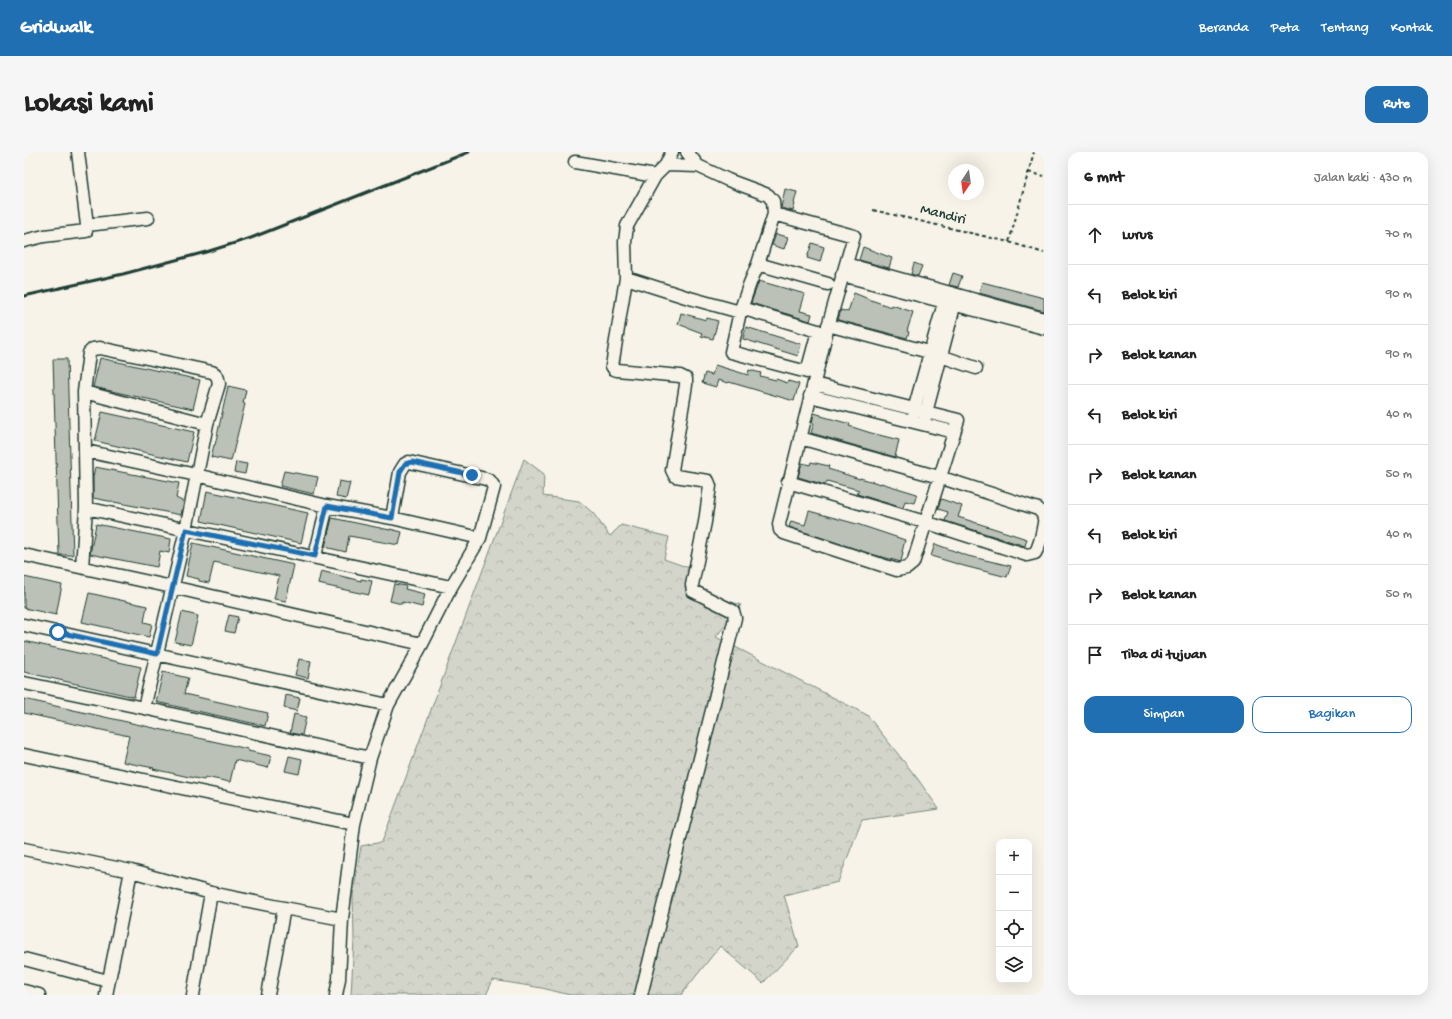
<!DOCTYPE html>
<html lang="id">
<head>
<meta charset="utf-8">
<style>
	:root { --surface:#fff; --page:#f6f6f6; --text:#222; --muted:#767676; --line:#e0e0e0; --accent:#1f6fb2 }
	body { margin:0; font-family:"Gochi Hand",sans-serif; background:var(--page); color:var(--text) }
	.controls { position:absolute; right:12px; bottom:12px; display:grid; overflow:hidden; border-radius:8px; box-shadow:0 4px 16px #0002 }
	.controls button { width:36px; height:36px; display:grid; place-items:center; padding:0; border:0; border-bottom:1px solid var(--line); background:var(--surface); color:var(--text); font:20px sans-serif }
	.compass { position:absolute; left:924px; top:12px; width:36px; height:36px; border-radius:50%; background:var(--surface); box-shadow:0 4px 16px #0002; rotate:193deg }
	.stop { position:absolute; width:12px; height:12px; margin:-9px; border:3px solid #1f6fb2; border-radius:50%; background:#fff }
	.stop.end { background:#1f6fb2; border-color:#fff; box-shadow:0 1px 4px #0008 }
	.list { margin:0; padding:0; list-style:none }
	h2 { display:flex; justify-content:space-between; align-items:center; height:52px; margin:0; padding:0 16px; font-size:17px }
	h2 small { font-size:13px; font-weight:400; color:var(--muted) }
	.list li { display:grid; grid-template-columns:26px 1fr auto; gap:12px; align-items:center; box-sizing:border-box; height:60px; padding:0 16px; border-top:1px solid var(--line) }
	.list b { display:block; font-size:15px; white-space:nowrap }
	.list em { font-size:13px; font-style:normal; color:var(--muted) }
	.actions { display:flex; gap:8px; padding:12px 16px }
	.actions a { flex:1; padding:9px 0; border:1px solid var(--accent); border-radius:12px; text-align:center; font-size:14px; color:var(--accent) }
	.actions .main { background:var(--accent); color:#fff }
	.icon { flex:none; width:22px; height:22px; fill:none; stroke:currentColor; stroke-width:2; stroke-linecap:round; stroke-linejoin:round }
	.map { position:relative; flex:none; width:1020px; height:843px; overflow:hidden; border-radius:12px }
	header { display:flex; align-items:center; gap:24px; box-sizing:border-box; height:56px; padding:0 20px; background:var(--accent); color:#fff }
	header strong { font-size:19px }
	nav { display:flex; gap:22px; margin-inline-start:auto; font-size:14px }
	.intro { display:flex; align-items:center; justify-content:space-between; box-sizing:border-box; height:96px; padding:0 24px }
	h1 { margin:0; font-size:28px }
	.button { padding:10px 18px; border-radius:12px; background:var(--accent); color:#fff; font-size:14px; font-weight:700 }
	main { display:flex; gap:24px; padding:0 24px }
	aside { flex:1; background:var(--surface); border-radius:12px; box-shadow:0 4px 16px #0002 }
	.map>svg:first-child { display:block }
	.forest { fill:url(#forest-crowns); stroke:#79897f }
	.building { fill:#bbc1b6; stroke:#1f3d34 }
	.lines { fill:none; stroke-linecap:round; stroke-linejoin:round }
	.minor-casing { stroke:#1f3d34; stroke-width:15 }
	.path { stroke:#1f3d34; stroke-width:2; stroke-dasharray:4 3; stroke-linecap:butt }
	.minor { stroke:#f7f3e8; stroke-width:12 }
	.rail { stroke:#1f3d34; stroke-width:3 }
	.route { stroke:#1f6fb2; stroke-width:5 }
	.labels { text-anchor:middle; dominant-baseline:central; stroke-width:3; stroke-linejoin:round; paint-order:stroke }
	.street-label { font-size:15px; fill:#1f3d34; stroke:#f7f3e8 }
</style>
</head>
<body>
<header>
<strong>Gridwalk</strong>
<nav><a>Beranda</a><a>Peta</a><a>Tentang</a><a>Kontak</a></nav>
</header>
<div class="intro"><h1>Lokasi kami</h1><a class="button">Rute</a></div>
<main>
<div class="map">
<svg width="1020" height="843" viewBox="0 0 1020 843">
	<defs>
		<pattern id="forest-crowns" width="20" height="18" patternUnits="userSpaceOnUse"><rect width="20" height="18" fill="#d3d5ca"/><path d="M2 6a3 3 0 1 1 6 0M12 15a3 3 0 1 1 6 0" fill="none" stroke="#b5b8ae"/></pattern>
	</defs>
	<rect width="100%" height="100%" fill="#f7f3e8"/>
	<filter id="ink" filterUnits="userSpaceOnUse"><feTurbulence type="fractalNoise" baseFrequency=".025" numOctaves="2"/><feDisplacementMap in="SourceGraphic" scale="8" xChannelSelector="R" yChannelSelector="G"/><feConvolveMatrix kernelMatrix="1 2 1 2 8 2 1 2 1" color-interpolation-filters="sRGB"/></filter>
	<g filter="url(#ink)">
		<path class="forest" d="M 500,307 L 520,322 L 519,344 L 555,349 L 569,361 L 586,384 L 597,373 L 645,385 L 640,407 L 671,418 L 671,438 L 717,453 L 692,485 L 843,563 L 893,626 L 915,657 L 838,668 L 814,730 L 760,743 L 775,794 L 739,831 L 696,794 L 657,843 L 546,843 L 518,836 L 469,828 L 462,843 L 327,843 L 330,788 L 329,743 L 337,694 L 358,690 Z"/>
		<path class="building" d="M 761,37 L 773,40 L 770,51 L 771,52 L 769,59 L 757,56 Z
			M 752,82 L 764,85 L 760,97 L 748,93 Z
			M 788,91 L 800,95 L 796,110 L 783,106 Z
			M 839,95 L 868,106 L 865,116 L 835,108 Z
			M 890,111 L 898,114 L 894,124 L 887,122 Z
			M 929,121 L 938,124 L 934,135 L 925,133 Z
			M 735,129 L 781,142 L 776,159 L 788,162 L 786,169 L 727,151 Z
			M 958,130 L 1020,146 L 1020,159 L 955,141 Z
			M 830,141 L 847,148 L 867,155 L 868,153 L 889,160 L 883,179 L 885,180 L 883,186 L 814,168 L 817,158 L 824,160 Z
			M 657,161 L 682,168 L 683,166 L 694,169 L 689,187 L 677,184 L 678,181 L 654,172 Z
			M 722,175 L 777,192 L 774,204 L 719,187 Z
			M 76,206 L 176,228 L 169,257 L 69,235 Z
			M 29,207 L 43,207 L 49,403 L 35,403 Z
			M 691,213 L 724,223 L 725,218 L 737,221 L 736,224 L 752,228 L 752,227 L 763,231 L 764,229 L 775,232 L 770,249 L 705,230 L 704,231 L 694,228 L 692,235 L 678,231 L 681,221 L 688,223 Z
			M 204,234 L 222,238 L 219,251 L 221,252 L 207,309 L 187,305 L 190,293 L 191,293 Z
			M 78,260 L 170,280 L 163,310 L 71,289 Z
			M 790,261 L 797,263 L 797,264 L 826,272 L 825,274 L 847,281 L 875,288 L 871,305 L 787,281 L 790,271 L 788,271 Z
			M 212,310 L 223,312 L 221,322 L 210,320 Z
			M 787,310 L 805,314 L 804,317 L 836,327 L 836,326 L 857,332 L 857,331 L 893,342 L 890,351 L 881,349 L 879,356 L 833,342 L 835,338 L 810,331 L 803,329 L 801,333 L 774,325 L 778,311 L 786,313 Z
			M 71,315 L 155,331 L 152,346 L 160,350 L 157,363 L 69,346 L 69,325 Z
			M 260,319 L 294,325 L 290,342 L 256,334 Z
			M 315,329 L 326,331 L 322,347 L 312,345 Z
			M 183,339 L 284,361 L 277,391 L 177,369 Z
			M 917,347 L 938,354 L 934,365 L 1003,387 L 1001,394 L 921,369 L 924,360 L 914,357 Z
			M 785,359 L 833,372 L 881,388 L 878,400 L 879,400 L 877,410 L 847,402 L 765,375 L 767,369 L 781,373 Z
			M 308,366 L 366,378 L 366,377 L 378,380 L 375,393 L 325,384 L 322,400 L 301,395 Z
			M 72,372 L 147,387 L 145,401 L 136,399 L 133,415 L 66,402 Z
			M 169,391 L 270,413 L 262,449 L 250,447 L 255,424 L 190,410 L 185,431 L 175,429 L 175,427 L 162,424 Z
			M 911,392 L 944,404 L 987,414 L 983,425 L 940,414 L 907,404 Z
			M 297,419 L 337,429 L 337,427 L 348,429 L 345,443 L 294,432 Z
			M 0,425 L 38,433 L 32,463 L 0,456 Z
			M 370,432 L 382,434 L 381,437 L 401,442 L 398,455 L 378,450 L 378,452 L 366,449 Z
			M 65,441 L 123,454 L 120,470 L 128,472 L 125,485 L 58,470 Z
			M 158,460 L 174,464 L 167,493 L 151,490 Z
			M 205,463 L 214,465 L 210,481 L 201,479 Z
			M 0,489 L 117,515 L 110,545 L 0,520 Z
			M 275,507 L 287,509 L 284,526 L 271,523 Z
			M 139,520 L 164,526 L 160,542 L 244,561 L 241,574 L 132,550 Z
			M 262,543 L 276,546 L 273,559 L 260,556 Z
			M 0,547 L 224,597 L 224,599 L 247,604 L 244,616 L 211,608 L 206,630 L 181,625 L 180,628 L 165,625 L 129,617 L 130,616 L 99,610 L 105,584 L 0,561 Z
			M 270,562 L 282,565 L 278,583 L 266,581 Z
			M 265,604 L 278,607 L 275,622 L 261,619 Z"/>
		<g class="lines">
			<g class="minor-casing">
				<path id="minor" d="M 648,0 L 642,13 L 674,14
					M 663,0 L 674,14 L 704,28 L 744,43 L 749,49 L 750,62 L 734,112 L 726,131 L 716,160 L 707,200 L 783,220 L 794,179 L 717,156
					M 551,10 L 631,24
					M 642,13 L 631,24 L 603,74 L 601,90 L 602,126 L 662,145 L 716,160
					M 750,62 L 830,84 L 803,178 L 755,372 L 756,378 L 760,381 L 873,418 L 883,416 L 889,411 L 934,268 L 790,232
					M 63,73 L 124,66
					M 0,89 L 20,84 L 62,79 L 63,73 L 54,0
					M 734,112 L 804,132
					M 822,112 L 1020,167
					M 818,123 L 1020,176
					M 602,126 L 588,214 L 590,217 L 593,218 L 656,224 L 662,227 L 662,233 L 648,318 L 651,324 L 684,329 L 686,334 L 681,370 L 668,433 L 669,439 L 709,459 L 711,466 L 617,843
					M 804,173 L 905,200 L 952,216
					M 60,240 L 183,272
					M 786,244 L 930,280
					M 888,265 L 922,144
					M 900,268 L 932,147
					M 776,286 L 915,325 L 1014,357 L 1019,362 L 1020,367
					M 62,299 L 172,323 L 303,354 L 368,366 L 456,386
					M 764,330 L 901,370 L 1003,403 L 1011,401 C 1017,392 1018,381 1020,371
					M 62,356 L 427,435
					M 0,403 L 148,435 L 398,492
					M 291,404 L 303,354
					M 58,415 L 62,356 L 60,240 L 65,201 L 69,197 L 76,196 L 188,220 C 194,223 194,226 195,232 L 183,272 L 162,378 L 120,556
					M 0,473 L 364,553
					M 0,531 L 120,556 L 346,606
					M 0,603 L 330,672
					M 0,697 L 107,719 L 187,741 L 260,756 L 318,767
					M 0,807 L 84,829
					M 0,839 L 15,843
					M 82,843 L 107,719
					M 169,843 L 187,741
					M 244,843 L 260,756
					M 312,843 L 315,827 L 318,767 L 330,672 L 346,606 L 364,553 L 398,492 L 427,435 L 456,386 L 470,335 L 466,329 L 462,327 L 385,310 L 381,312 L 376,320 L 368,366"/>
			</g>
			<path class="path" d="M 1004,20 L 1020,24
				M 849,58 L 985,90 L 1020,101
				M 985,90 L 1010,0"/>
			<use href="#minor" class="minor"/>
			<path class="rail" d="M 0,144 L 99,122 L 182,100 L 227,86 L 445,0"/>
		</g>
	</g>
	<g class="lines" filter="url(#ink)">
		<path class="route" d="M 34,480 L 133,502 L 162,378 L 291,404 L 303,354 L 368,366 L 376,320 L 381,312 L 388,310 L 448,323"/>
	</g>
	<g class="labels">
		<g class="street-label">
			<text transform="translate(919 63) rotate(14)">Mandiri</text>
		</g>
	</g>
</svg>
<div class="controls">
<button>+</button>
<button>−</button>
<button><svg class="icon" aria-label="locate" viewBox="0 0 24 24"><circle cx="12" cy="12" r="6"/><path d="M12 2v4M12 18v4M2 12h4M18 12h4"/></svg></button>
<button><svg class="icon" aria-label="layers" viewBox="0 0 24 24"><path d="M12 4l9 5-9 5-9-5zM3 14l9 5 9-5"/></svg></button>
</div>
<svg class="compass" viewBox="-18 -18 36 36"><path d="M0-13l5 13h-10z" fill="#e53935"/><path d="M0 13l5-13h-10z" fill="#767676"/></svg>
<div class="stop" style="left:34px;top:480px"></div>
<div class="stop end" style="left:448px;top:323px"></div>
</div>
<aside>
<h2>6 mnt<small>Jalan kaki · 430 m</small></h2>
<ul class="list">
<li><svg class="icon" aria-label="ahead" viewBox="0 0 24 24"><path d="M12 20V5M6 11l6-6 6 6"/></svg><div><b>Lurus</b></div><em>70 m</em></li>
<li><svg class="icon" aria-label="left" viewBox="0 0 24 24"><path d="M17 20v-9H6M10 6l-5 5 5 5"/></svg><div><b>Belok kiri</b></div><em>90 m</em></li>
<li><svg class="icon" aria-label="right" viewBox="0 0 24 24"><path d="M7 20v-9h11M14 6l5 5-5 5"/></svg><div><b>Belok kanan</b></div><em>90 m</em></li>
<li><svg class="icon" aria-label="left" viewBox="0 0 24 24"><path d="M17 20v-9H6M10 6l-5 5 5 5"/></svg><div><b>Belok kiri</b></div><em>40 m</em></li>
<li><svg class="icon" aria-label="right" viewBox="0 0 24 24"><path d="M7 20v-9h11M14 6l5 5-5 5"/></svg><div><b>Belok kanan</b></div><em>50 m</em></li>
<li><svg class="icon" aria-label="left" viewBox="0 0 24 24"><path d="M17 20v-9H6M10 6l-5 5 5 5"/></svg><div><b>Belok kiri</b></div><em>40 m</em></li>
<li><svg class="icon" aria-label="right" viewBox="0 0 24 24"><path d="M7 20v-9h11M14 6l5 5-5 5"/></svg><div><b>Belok kanan</b></div><em>50 m</em></li>
<li><svg class="icon" aria-label="arrive" viewBox="0 0 24 24"><path d="M6 21V4h12l-3 4 3 4H6"/></svg><div><b>Tiba di tujuan</b></div></li>
</ul>
<div class="actions"><a class="main">Simpan</a><a>Bagikan</a></div>
</aside>
</main>
</body>
</html>
